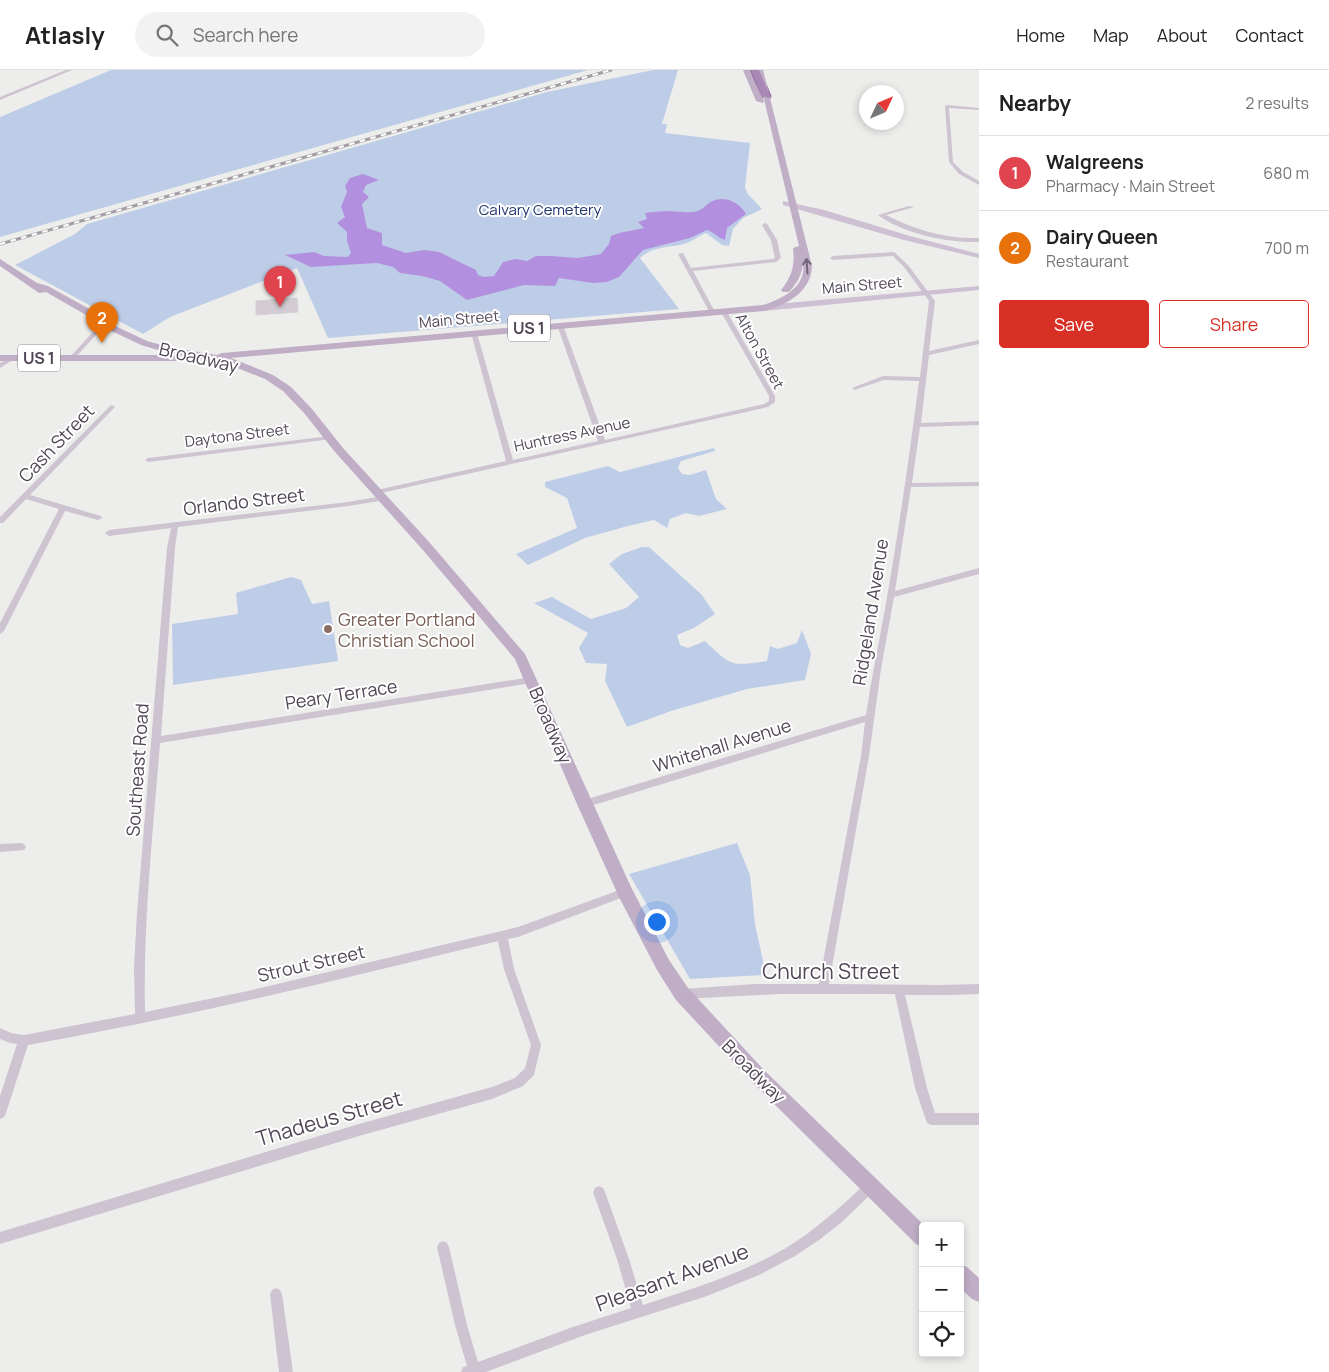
<!DOCTYPE html>
<html lang="en">
<head>
<meta charset="utf-8">
<style>
	:root { --surface:#fff; --page:#f2f2f2; --text:#222; --muted:#767676; --line:#e0e0e0; --accent:#d93025 }
	body { margin:0; font-family:Manrope,sans-serif; background:var(--page); color:var(--text) }
	.controls { position:absolute; right:15px; bottom:15px; display:grid; overflow:hidden; border-radius:5px; box-shadow:0 2px 8px #0003 }
	.controls button { width:45px; height:45px; display:grid; place-items:center; padding:0; border:0; border-bottom:1px solid var(--line); background:var(--surface); color:var(--text); font:25px sans-serif }
	.compass { position:absolute; left:859px; top:15px; width:45px; height:45px; border-radius:50%; background:var(--surface); box-shadow:0 2px 8px #0003; rotate:46deg }
	.you { position:absolute; left:656px; top:851px; width:18px; height:18px; margin:-12px; border:4px solid #fff; border-radius:50%; background:#1a73e8; box-shadow:0 0 0 8px #1a73e833 }
	.badge { display:grid; place-items:center; width:32px; height:32px; border-radius:50%; background:var(--accent); color:#fff; font-size:16px; font-weight:700 }
	.pin { position:absolute; translate:-50% -41px; filter:drop-shadow(0 1px 2px #0008) }
	.pin::after { content:''; position:absolute; top:26px; width:18px; height:15px; background:inherit; clip-path:polygon(0 0,100% 0,50% 100%) }
	.list { margin:0; padding:0; list-style:none }
	h2 { display:flex; justify-content:space-between; align-items:center; height:65px; margin:0; padding:0 20px; font-size:21px }
	h2 small { font-size:16px; font-weight:400; color:var(--muted) }
	.list li { display:grid; grid-template-columns:32px 1fr auto; gap:15px; align-items:center; box-sizing:border-box; height:75px; padding:0 20px; border-top:1px solid var(--line) }
	.list b { display:block; font-size:19px; white-space:nowrap }
	.list p { margin:0; font-size:16px; white-space:nowrap; color:var(--muted) }
	.list em { font-size:16px; font-style:normal; color:var(--muted) }
	.actions { display:flex; gap:10px; padding:15px 20px }
	.actions a { flex:1; padding:11px 0; border:1px solid var(--accent); border-radius:5px; text-align:center; font-size:18px; color:var(--accent) }
	.actions .main { background:var(--accent); color:#fff }
	.icon { flex:none; width:28px; height:28px; fill:none; stroke:currentColor; stroke-width:2; stroke-linecap:round; stroke-linejoin:round }
	.map { position:relative; flex:none; width:979px; height:1302px; overflow:hidden }
	header { display:flex; align-items:center; gap:30px; box-sizing:border-box; height:70px; padding:0 25px; background:var(--surface); border-bottom:1px solid var(--line) }
	header strong { font-size:24px }
	nav { display:flex; gap:28px; margin-inline-start:auto; font-size:18px }
	.search { width:350px; height:45px; background:var(--page); display:flex; align-items:center; gap:12px; box-sizing:border-box; padding:0 18px; border-radius:28px; color:var(--muted); font-size:19px }
	main { display:flex }
	aside { flex:1; background:var(--surface) }
	.map>svg:first-child { display:block }
	.green { fill:#becde7 }
	.water { fill:#b390df }
	.building { fill:#d2cbd2; stroke:#d6d0d6 }
	.lines { fill:none; stroke-linecap:round; stroke-linejoin:round }
	.highway-casing { stroke:#9674a0; stroke-width:3 }
	.street { fill:#cdc3d1; fill-rule:evenodd }
	.secondary { fill:#cec0d2; fill-rule:evenodd }
	.primary { fill:#c0aec7; fill-rule:evenodd }
	.highway { fill:#aa88b5; fill-rule:evenodd }
	.rail-casing { stroke:#a49da6; stroke-width:3 }
	.rail { stroke:#fff; stroke-width:2; stroke-dasharray:5.5; stroke-linecap:butt }
	.oneway { stroke:#726578 }
	.education-dot { fill:#8d6e63; stroke:#fff; stroke-width:2 }
	.labels { text-anchor:middle; dominant-baseline:central; stroke-width:4; stroke-linejoin:round; paint-order:stroke }
	.far-park-label { font-size:15px; fill:#21356d; stroke:#fff }
	.far-street-label { font-size:15px; fill:#514656; stroke:#fff }
	.shield { fill:#fff; stroke:#857e89; stroke-width:1 }
	.shield-label { font-size:16px; font-weight:bold; fill:#514656 }
	.street-label { font-size:18px; fill:#514656; stroke:#fff }
	.education-label { font-size:18px; fill:#785e54; stroke:#fff; text-anchor:start }
	.near-street-label { font-size:21px; fill:#514656; stroke:#fff }
</style>
</head>
<body>
<header>
<strong>Atlasly</strong>
<div class="search"><svg class="icon" aria-label="search" viewBox="0 0 24 24"><circle cx="10" cy="10" r="6"/><path d="M15 15l6 6"/></svg>Search here</div>
<nav><a>Home</a><a>Map</a><a>About</a><a>Contact</a></nav>
</header>
<main>
<div class="map">
<svg width="979" height="1302" viewBox="0 0 979 1302">
	<rect width="100%" height="100%" fill="#edeeeb"/>
	<path class="green" d="M 111,0 L 588,0 L 0,167 L 0,47 Z
		M 653,0 L 678,0 L 662,54 L 667,54 L 665,63 L 750,73 L 745,117 L 747,123 L 762,139 L 743,148 L 733,159 L 729,176 L 722,175 L 706,163 C 698,166 692,172 684,174 C 668,178 653,176 640,188 L 679,239 L 328,268 L 297,198 L 170,247 L 143,264 L 15,195 L 75,164 L 87,154 L 547,22 Z
		M 714,378 L 715,381 L 681,391 L 678,398 L 682,404 L 690,405 L 706,400 L 716,429 L 727,439 L 699,446 L 686,443 L 670,449 L 667,458 L 654,450 L 628,456 L 585,468 L 528,495 L 516,484 L 577,458 L 567,428 L 545,417 L 545,412 L 608,396 L 620,402 Z
		M 642,477 L 649,477 L 701,524 L 715,544 L 694,558 L 677,565 L 680,575 L 688,578 L 705,571 C 732,597 731,596 767,591 L 770,576 L 778,579 L 797,573 L 802,560 L 811,584 L 805,610 L 747,619 L 671,641 L 627,657 L 605,611 L 607,594 L 586,593 L 579,578 L 588,563 L 534,533 L 552,527 L 591,549 L 626,538 L 639,527 L 609,494 L 622,484 Z
		M 291,507 L 301,510 L 312,534 L 329,531 L 338,591 L 173,615 L 172,554 L 238,544 L 236,523 Z
		M 737,773 L 750,805 L 755,854 L 766,905 L 690,909 L 629,804 Z"/>
	<path class="water" d="M 363,104 L 379,110 L 366,115 L 363,122 L 369,127 L 362,134 L 367,158 L 382,163 L 382,175 L 406,183 L 424,180 L 439,182 L 476,200 L 478,205 L 484,207 L 494,206 L 503,192 L 516,189 L 527,191 L 536,186 L 551,186 L 578,188 L 601,184 L 609,174 L 611,166 L 619,163 L 644,158 L 638,152 L 647,149 L 645,143 C 652,142 661,141 668,141 C 676,141 684,143 692,142 C 700,142 704,137 709,133 C 722,124 739,131 746,144 L 727,158 L 725,170 C 718,168 714,162 707,160 L 690,168 L 643,180 L 619,207 L 607,212 L 593,213 L 559,208 L 555,216 L 524,215 L 467,230 L 440,211 L 422,206 L 400,203 L 393,197 L 377,193 L 311,197 L 285,185 L 314,182 L 324,186 L 348,187 L 351,183 L 347,171 L 347,162 L 337,153 L 345,147 L 341,137 L 347,122 L 345,116 L 350,108 Z"/>
	<path class="building" d="M 297,228 L 298,242 L 256,245 L 256,231 Z"/>
	<g class="lines">
		<g class="highway-casing">
			<path id="highway" d="M 751,0 L 759,0 L 770,26 L 769,28 L 762,26 Z"/>
		</g>
		<path class="street" d="M 66,0 L 72,0 L 0,30 L 0,27 Z
			M 947,35 L 979,38 L 979,40 L 949,38 L 953,92 L 963,102 L 979,111 L 979,115 L 959,104 L 949,92 L 945,36 Z
			M 909,136 L 914,137 L 886,145 C 915,160 946,169 979,168 L 979,172 C 949,173 903,164 878,145 Z
			M 765,153 L 767,154 L 777,170 L 781,188 L 776,192 L 693,201 L 715,242 L 710,243 L 678,184 L 683,183 L 691,198 L 772,189 L 775,188 L 771,170 L 762,155 Z
			M 894,182 L 908,195 L 935,231 L 929,281 L 979,270 L 979,274 L 929,285 L 921,353 L 979,351 L 979,355 L 920,357 L 912,413 L 979,412 L 979,416 L 911,417 L 895,521 L 979,498 L 979,504 L 894,527 L 881,599 L 869,686 L 829,914 L 941,915 L 979,914 L 979,924 L 953,925 L 905,925 L 927,1018 L 935,1043 L 979,1043 L 979,1055 L 931,1055 L 927,1053 L 915,1018 L 895,924 L 779,924 L 682,929 L 678,928 L 677,924 L 678,920 L 682,919 L 755,914 L 819,914 L 861,686 L 865,652 L 584,738 L 581,737 L 579,734 L 581,731 L 584,730 L 866,645 C 871,611 878,577 884,544 C 898,466 909,389 919,311 L 884,310 L 857,319 L 855,320 L 852,318 L 883,306 L 920,307 L 929,231 L 904,197 L 893,186 L 833,190 L 830,188 L 833,186 Z
			M 724,240 L 727,242 L 775,326 L 775,332 L 768,337 L 377,424 L 373,422 L 377,420 L 506,391 L 471,263 L 474,261 L 477,263 L 513,390 L 598,371 L 557,255 L 560,253 L 563,255 L 605,370 L 764,334 L 769,331 L 769,326 L 721,242 Z
			M 104,254 L 109,255 L 95,266 L 74,289 L 70,289 L 70,287 L 91,264 Z
			M 12,286 L 14,287 L 14,289 L 0,298 L 0,293 Z
			M 112,335 L 115,337 L 114,338 L 30,425 L 101,446 L 102,448 L 98,450 L 65,441 L 4,561 L 0,564 L 0,553 L 59,439 L 26,429 L 3,453 L 0,453 L 0,447 L 110,336 Z
			M 330,366 L 333,368 L 332,369 L 148,392 L 145,390 L 148,388 Z
			M 383,426 L 386,426 L 386,430 L 348,436 L 178,457 L 175,478 L 161,666 L 531,607 L 535,610 L 531,613 L 160,673 C 153,762 143,852 145,942 L 248,921 L 518,857 L 625,818 L 629,819 L 630,822 L 629,825 L 518,867 L 508,869 L 514,899 L 541,975 L 534,1005 L 523,1016 L 492,1029 L 359,1066 L 0,1174 L 0,1162 L 359,1054 L 492,1017 L 515,1008 L 525,998 L 531,975 L 504,899 L 498,871 C 342,909 186,947 28,975 L 6,1043 L 4,1047 L 0,1049 L 0,1026 L 17,974 L 10,973 L 0,969 L 0,958 L 11,963 L 24,965 L 135,944 L 134,897 L 137,843 L 167,478 L 171,458 L 109,466 L 105,463 L 109,460 L 348,432 Z
			M 21,773 L 24,774 L 26,777 L 24,780 L 0,782 L 0,774 Z
			M 870,1111 L 874,1113 L 876,1117 L 874,1121 L 842,1152 L 819,1170 L 795,1186 L 759,1205 L 707,1226 L 585,1265 L 486,1302 L 461,1302 L 463,1297 L 467,1296 L 455,1255 L 437,1177 L 439,1173 L 443,1171 L 447,1173 L 449,1177 L 467,1255 L 478,1292 L 570,1258 L 631,1238 L 617,1189 L 593,1122 L 595,1118 L 599,1116 L 603,1118 L 605,1122 L 629,1189 L 643,1235 C 692,1219 741,1204 786,1178 C 815,1160 841,1137 866,1113 Z
			M 276,1218 L 280,1220 L 282,1224 L 293,1302 L 279,1302 L 270,1224 L 272,1220 Z"/>
		<path class="secondary" d="M 783,131 L 824,140 L 910,166 L 979,184 L 979,188 L 904,170 L 783,135 Z
			M 979,216 L 979,220 L 764,241 L 760,238 L 764,235 Z"/>
		<path class="primary" d="M 743,0 L 749,0 L 764,31 L 763,33 L 756,31 Z
			M 757,0 L 763,0 L 812,196 C 811,222 787,235 764,241 L 231,288 L 273,305 L 291,317 L 312,339 L 343,378 L 430,473 L 525,584 L 631,817 L 669,890 L 688,918 L 765,1001 L 925,1156 L 923,1156 L 923,1177 L 916,1174 L 753,1013 L 676,930 L 657,900 L 619,827 L 577,734 L 515,589 L 422,479 L 335,382 L 304,343 L 283,321 L 265,309 L 225,293 L 168,283 L 141,275 L 103,257 L 88,248 L 86,245 L 46,222 L 39,223 L 0,196 L 0,189 L 37,213 L 48,216 L 93,241 L 95,245 L 109,253 L 147,271 L 169,277 L 217,285 L 222,283 L 763,235 C 782,229 807,217 803,193 C 802,205 797,213 789,222 L 783,222 L 781,220 C 792,206 795,196 793,178 L 799,176 Z
			M 0,285 L 178,285 L 183,288 L 178,291 L 0,291 Z
			M 960,1194 L 967,1197 L 979,1208 L 979,1232 L 972,1229 L 960,1218 Z"/>
		<use href="#highway" class="highway"/>
		<g class="rail-casing">
			<path id="rail" d="M 0,174 L 611,0"/>
		</g>
		<use href="#rail" class="rail"/>
	</g>
	<defs><path id="oneway-shaft" d="M-6 0H5M1.5-3L5.5 0L1.5 3" fill="none" stroke-width="1.6" stroke-linecap="round" stroke-linejoin="round" transform="scale(1.25)"/></defs>
	<use class="oneway" href="#oneway-shaft" transform="translate(807 196) rotate(-94)"/>
	<circle class="education-dot" cx="328" cy="559" r="5"/>
	<g class="labels">
		<g class="far-park-label">
			<text x="540" y="139">Calvary Cemetery</text>
		</g>
		<g class="far-street-label">
			<text transform="translate(862 215) rotate(-5)">Main Street</text>
			<text transform="translate(459 249) rotate(-5)">Main Street</text>
			<text transform="translate(760 281) rotate(61)">Alton Street</text>
			<text transform="translate(572 364) rotate(-12)">Huntress Avenue</text>
			<text transform="translate(237 365) rotate(-7)">Daytona Street</text>
		</g>
		<g class="shield">
			<rect x="508" y="244.5" width="42" height="27" rx="4"/>
			<rect x="18" y="274.5" width="42" height="27" rx="4"/>
		</g>
		<g class="shield-label">
			<text x="529" y="258">US 1</text>
			<text x="39" y="288">US 1</text>
		</g>
		<g class="street-label">
			<text transform="translate(199 287) rotate(13)">Broadway</text>
			<text transform="translate(56 373) rotate(-46)">Cash Street</text>
			<text transform="translate(244 431) rotate(-7)">Orlando Street</text>
			<text transform="translate(870 542) rotate(-81)">Ridgeland Avenue</text>
			<text transform="translate(341 624) rotate(-9)">Peary Terrace</text>
			<text transform="translate(551 655) rotate(67)">Broadway</text>
			<text transform="translate(722 675) rotate(-17)">Whitehall Avenue</text>
			<text transform="translate(137 700) rotate(-86)">Southeast Road</text>
			<text transform="translate(311 893) rotate(-13)">Strout Street</text>
			<text transform="translate(754 1001) rotate(45)">Broadway</text>
		</g>
		<g class="education-label">
			<text x="338" y="549">Greater Portland<tspan x="338" dy="21">Christian School</tspan></text>
		</g>
		<g class="near-street-label">
			<text x="831" y="901">Church Street</text>
			<text transform="translate(329 1048) rotate(-16)">Thadeus Street</text>
			<text transform="translate(672 1207) rotate(-20)">Pleasant Avenue</text>
		</g>
	</g>
</svg>
<div class="controls">
<button>+</button>
<button>−</button>
<button><svg class="icon" aria-label="locate" viewBox="0 0 24 24"><circle cx="12" cy="12" r="6"/><path d="M12 2v4M12 18v4M2 12h4M18 12h4"/></svg></button>
</div>
<svg class="compass" viewBox="-18 -18 36 36"><path d="M0-13l5 13h-10z" fill="#e53935"/><path d="M0 13l5-13h-10z" fill="#767676"/></svg>
<div class="you"></div>
<div class="pin badge" style="left:280px;top:237px;background:#e0444e">1</div>
<div class="pin badge" style="left:102px;top:273px;background:#e8710a">2</div>
</div>
<aside>
<h2>Nearby<small>2 results</small></h2>
<ul class="list">
<li><span class="badge" style="background:#e0444e">1</span><div><b>Walgreens</b><p>Pharmacy · Main Street</p></div><em>680 m</em></li>
<li><span class="badge" style="background:#e8710a">2</span><div><b>Dairy Queen</b><p>Restaurant</p></div><em>700 m</em></li>
</ul>
<div class="actions"><a class="main">Save</a><a>Share</a></div>
</aside>
</main>
</body>
</html>
